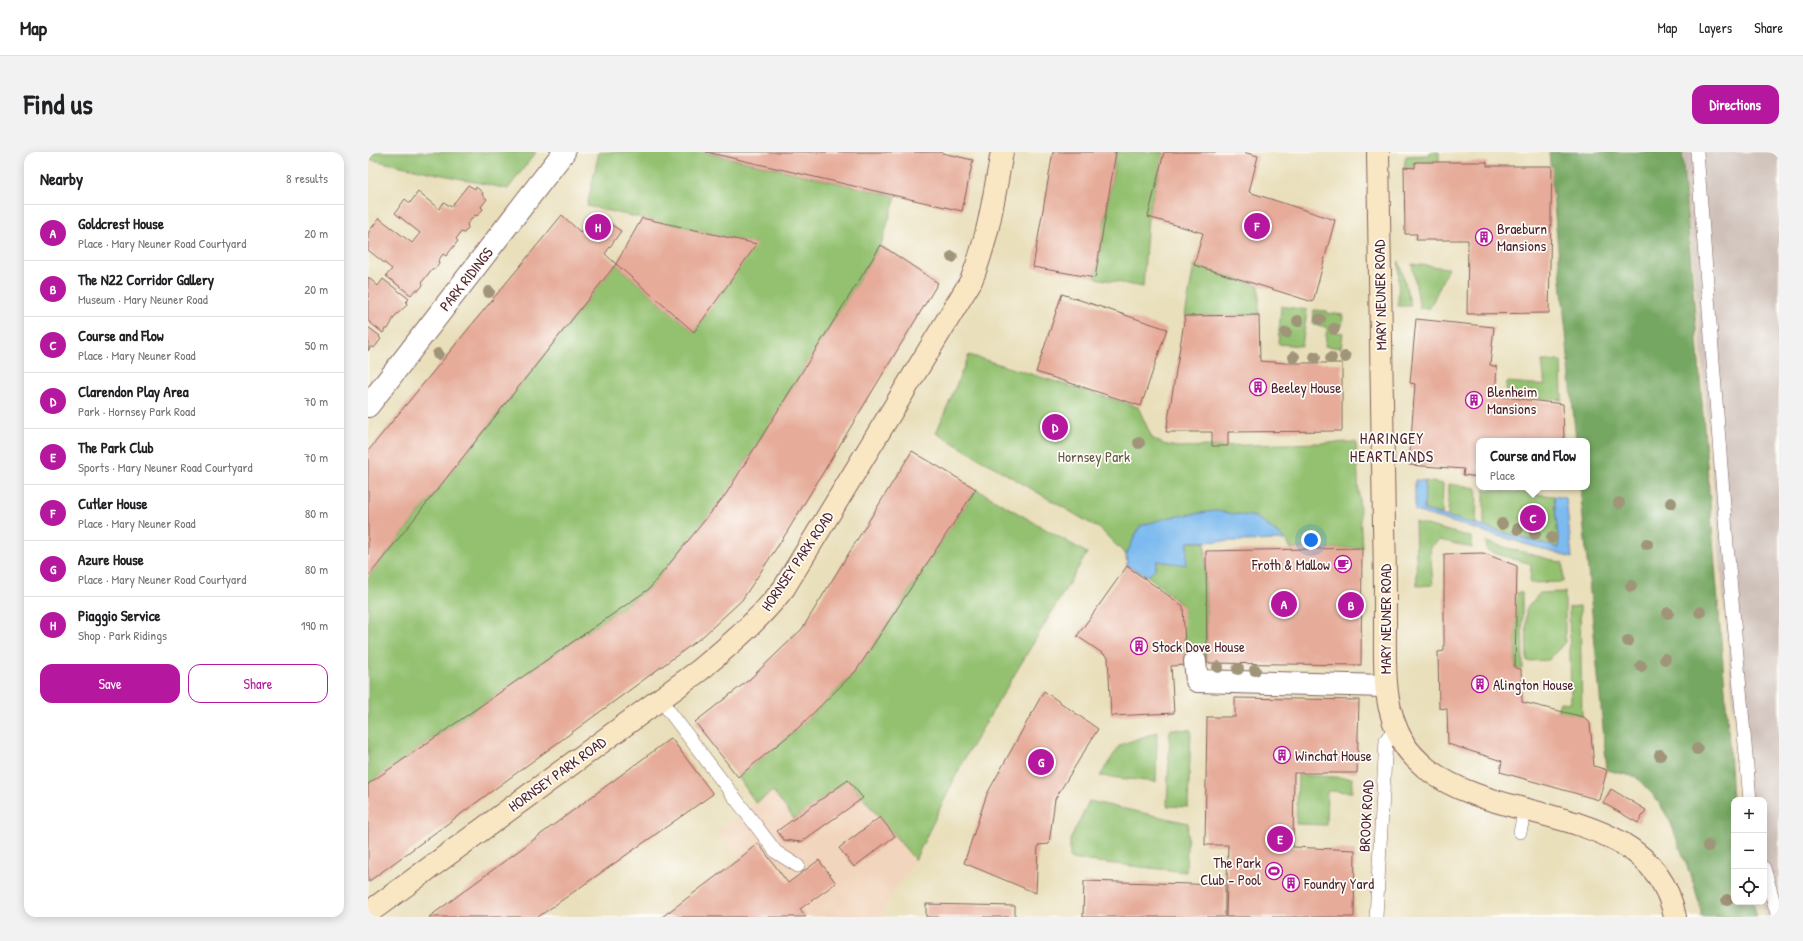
<!DOCTYPE html>
<html lang="en">
<head>
<meta charset="utf-8">
<style>
	:root { --surface:#fff; --page:#f2f2f2; --text:#202124; --muted:#757577; --line:#e0e0e0; --accent:#b5179e }
	body { margin:0; font-family:"Patrick Hand",sans-serif; background:var(--page); color:var(--text) }
	.controls { position:absolute; right:12px; bottom:12px; display:grid; overflow:hidden; border-radius:8px; box-shadow:0 2px 10px #0003 }
	.controls button { width:36px; height:36px; display:grid; place-items:center; padding:0; border:0; border-bottom:1px solid var(--line); background:var(--surface); color:var(--text); font:20px sans-serif }
	.you { position:absolute; left:943px; top:388px; width:14px; height:14px; margin:-10px; border:3px solid #fff; border-radius:50%; background:#1a73e8; box-shadow:0 0 0 6px #1a73e833 }
	.badge { display:grid; place-items:center; width:26px; height:26px; border-radius:50%; background:var(--accent); color:#fff; font-size:13px; font-weight:700 }
	.pin { position:absolute; translate:-50% -50%; border:2px solid #fff; box-shadow:0 1px 4px #0006 }
	.popup { position:absolute; left:1108px; top:286px; width:114px; height:52px; box-sizing:border-box; display:grid; place-content:center; border-radius:8px; background:var(--surface); filter:drop-shadow(0 1px 3px #0005); font-size:13px; white-space:nowrap; color:var(--muted) }
	.popup b { font-size:15px; color:var(--text) }
	.popup::after { content:''; position:absolute; left:50%; top:100%; margin-left:-8px; border:8px solid transparent; border-top-color:var(--surface) }
	.list { margin:0; padding:0; list-style:none }
	h2 { display:flex; justify-content:space-between; align-items:center; height:52px; margin:0; padding:0 16px; font-size:17px }
	h2 small { font-size:13px; font-weight:400; color:var(--muted) }
	.list li { display:grid; grid-template-columns:26px 1fr auto; gap:12px; align-items:center; box-sizing:border-box; height:56px; padding:0 16px; border-top:1px solid var(--line) }
	.list b { display:block; font-size:15px; white-space:nowrap }
	.list p { margin:0; font-size:13px; white-space:nowrap; color:var(--muted) }
	.list em { font-size:13px; font-style:normal; color:var(--muted) }
	.actions { display:flex; gap:8px; padding:12px 16px }
	.actions a { flex:1; padding:9px 0; border:1px solid var(--accent); border-radius:12px; text-align:center; font-size:14px; color:var(--accent) }
	.actions .main { background:var(--accent); color:#fff }
	.icon { flex:none; width:22px; height:22px; fill:none; stroke:currentColor; stroke-width:2; stroke-linecap:round; stroke-linejoin:round }
	.map { position:relative; flex:none; width:1411px; height:765px; overflow:hidden; border-radius:12px }
	header { display:flex; align-items:center; gap:24px; box-sizing:border-box; height:56px; padding:0 20px; background:var(--surface); border-bottom:1px solid var(--line) }
	header strong { font-size:19px }
	nav { display:flex; gap:22px; margin-inline-start:auto; font-size:14px }
	.intro { display:flex; align-items:center; justify-content:space-between; box-sizing:border-box; height:96px; padding:0 24px }
	h1 { margin:0; font-size:28px }
	.button { padding:10px 18px; border-radius:12px; background:var(--accent); color:#fff; font-size:14px; font-weight:700 }
	main { display:flex; gap:24px; padding:0 24px }
	aside { flex:1; background:var(--surface); border-radius:12px; box-shadow:0 2px 10px #0003 }
	.map>svg:first-child { display:block }
	.built { fill:#f2d5bd }
	.industrial { fill:#cfc1ba }
	.green { fill:#93c170; stroke:#6e704e }
	.forest { fill:#76a762; stroke:#606346 }
	.water { fill:#7cbaef; stroke:#636c8d }
	.building { fill:#e6ab99 }
	.lines { fill:none; stroke-linecap:round; stroke-linejoin:round }
	.lane-casing { stroke:#82625d; stroke-width:14 }
	.street-casing { stroke:#82625d; stroke-width:24 }
	.secondary-casing { stroke:#82625d; stroke-width:24 }
	.lane { stroke:#fff; stroke-width:13 }
	.street { stroke:#fff; stroke-width:22 }
	.secondary { stroke:#f9e7c3; stroke-width:22 }
	.tree { fill:#a09579 }
	.labels { text-anchor:middle; dominant-baseline:central; stroke-width:3.5; stroke-linejoin:round; paint-order:stroke }
	.poi-label { font-size:15px; fill:#4a1f2b; stroke:#fdfcf7; text-anchor:start }
	.street-label { font-size:15px; fill:#4a1f2b; stroke:#fdfcf7 }
	.park-label { font-size:15px; fill:#645843; stroke:#fdfcf7 }
	.neighbourhood-label { font-size:16px; letter-spacing:1px; fill:#4a1f2b; stroke:#fdfcf7 }
</style>
</head>
<body>
<header>
<strong>Map</strong>
<nav><a>Map</a><a>Layers</a><a>Share</a></nav>
</header>
<div class="intro"><h1>Find us</h1><a class="button">Directions</a></div>
<main>
<aside>
<h2>Nearby<small>8 results</small></h2>
<ul class="list">
<li><span class="badge">A</span><div><b>Goldcrest House</b><p>Place · Mary Neuner Road Courtyard</p></div><em>20 m</em></li>
<li><span class="badge">B</span><div><b>The N22 Corridor Gallery</b><p>Museum · Mary Neuner Road</p></div><em>20 m</em></li>
<li><span class="badge">C</span><div><b>Course and Flow</b><p>Place · Mary Neuner Road</p></div><em>50 m</em></li>
<li><span class="badge">D</span><div><b>Clarendon Play Area</b><p>Park · Hornsey Park Road</p></div><em>70 m</em></li>
<li><span class="badge">E</span><div><b>The Park Club</b><p>Sports · Mary Neuner Road Courtyard</p></div><em>70 m</em></li>
<li><span class="badge">F</span><div><b>Cutler House</b><p>Place · Mary Neuner Road</p></div><em>80 m</em></li>
<li><span class="badge">G</span><div><b>Azure House</b><p>Place · Mary Neuner Road Courtyard</p></div><em>80 m</em></li>
<li><span class="badge">H</span><div><b>Piaggio Service</b><p>Shop · Park Ridings</p></div><em>190 m</em></li>
</ul>
<div class="actions"><a class="main">Save</a><a>Share</a></div>
</aside>
<div class="map">
<svg width="1411" height="765" viewBox="0 0 1411 765">
	<rect width="100%" height="100%" fill="#fdfcf7"/>
	<filter id="ink" filterUnits="userSpaceOnUse"><feTurbulence type="fractalNoise" baseFrequency=".025" numOctaves="2"/><feDisplacementMap in="SourceGraphic" scale="8" xChannelSelector="R" yChannelSelector="G"/><feConvolveMatrix kernelMatrix="1 2 1 2 8 2 1 2 1" color-interpolation-filters="sRGB"/></filter>
	<filter id="wash" filterUnits="userSpaceOnUse"><feTurbulence type="fractalNoise" baseFrequency=".012" numOctaves="4" result="noise"/><feDisplacementMap in="SourceGraphic" scale="16" xChannelSelector="R" yChannelSelector="G"/><feGaussianBlur stdDeviation="0.9" result="paint"/><feColorMatrix in="noise" values="0 0 0 0 0 0 0 0 0 0 0 0 0 0 0 0 0 1.4 0 .05"/><feComposite in="paint" operator="in"/></filter>
	<g filter="url(#wash)">
		<rect width="100%" height="100%" fill="#e9dfbb"/>
		<path class="built" d="M 480,628 L 547,708 L 516,753 L 516,765 L 294,765 L 371,707 L 350,679 L 377,659 L 405,639 L 426,667 Z"/>
		<path class="industrial" d="M 1315,0 L 1411,0 L 1411,765 L 1397,765 L 1394,750 L 1396,750 L 1396,648 L 1376,648 L 1368,586 Z"/>
		<path class="green" d="M 0,0 L 168,0 L 140,37 L 0,7 Z
			M 231,0 L 335,0 L 528,44 L 513,93 L 358,342 L 281,437 L 0,632 L 0,425 L 248,112 L 326,180 L 388,92 L 219,54 Z
			M 748,0 L 796,0 L 780,65 L 775,135 L 727,126 Z
			M 1062,0 L 1071,0 L 1071,10 L 1047,10 L 1047,16 L 1036,15 L 1038,4 L 1062,3 Z
			M 1031,109 L 1043,154 L 1030,154 Z
			M 1044,112 L 1080,116 L 1062,156 L 1052,156 Z
			M 826,113 L 891,134 L 891,163 L 817,164 Z
			M 913,154 L 939,158 L 934,194 L 910,192 Z
			M 946,158 L 959,159 L 959,161 L 975,163 L 974,174 L 969,173 L 968,180 L 975,181 L 973,196 L 957,194 L 959,175 L 945,173 Z
			M 601,203 L 770,255 L 784,286 L 795,292 L 809,295 L 988,290 L 994,396 L 923,397 L 918,388 L 888,365 L 771,376 L 758,403 L 732,377 L 568,281 Z
			M 1174,209 L 1193,209 L 1194,248 L 1137,243 L 1139,230 L 1177,233 Z
			M 1057,329 L 1075,332 L 1074,363 L 1056,358 Z
			M 1081,332 L 1109,336 L 1108,373 L 1080,365 Z
			M 608,337 L 719,401 L 595,609 L 547,708 L 480,628 L 426,667 L 405,639 L 388,651 L 370,625 L 429,577 L 488,519 Z
			M 1116,337 L 1186,344 L 1191,396 L 1116,375 Z
			M 1047,370 L 1103,385 L 1104,396 L 1072,388 L 1062,395 L 1065,433 L 1049,434 Z
			M 820,390 L 837,390 L 839,511 L 827,509 L 814,510 L 815,454 L 780,424 L 787,417 L 789,409 Z
			M 1118,390 L 1195,411 L 1195,430 L 1162,431 L 1163,412 L 1119,399 Z
			M 1197,440 L 1197,490 L 1181,508 L 1159,509 L 1158,457 L 1172,441 Z
			M 1147,441 L 1154,441 L 1155,517 L 1147,516 Z
			M 1212,454 L 1214,565 L 1189,559 L 1192,550 L 1203,551 L 1201,455 Z
			M 802,577 L 823,578 L 820,655 L 799,654 Z
			M 789,580 L 788,630 L 732,624 L 752,593 Z
			M 930,623 L 984,626 L 984,640 L 959,639 L 958,673 L 928,672 Z
			M 721,649 L 820,671 L 818,720 L 702,707 L 702,688 Z"/>
		<path class="forest" d="M 1181,0 L 1314,0 L 1360,575 L 1366,685 L 1366,750 L 1385,750 L 1389,765 L 1333,765 L 1333,758 L 1326,733 L 1302,669 L 1288,646 L 1268,625 L 1239,618 L 1212,335 L 1219,335 L 1219,289 L 1208,289 Z"/>
		<path class="water" d="M 1047,328 L 1057,329 L 1056,358 L 1191,396 L 1186,344 L 1198,346 L 1204,406 L 1047,359 Z
			M 847,359 L 888,365 L 918,388 L 820,390 L 818,413 L 789,409 L 787,417 L 780,424 L 759,414 L 758,403 L 772,374 L 802,365 Z"/>
		<g id="blocks">
			<path class="building" d="M 338,0 L 570,0 L 605,8 L 594,59 Z
				M 685,0 L 748,0 L 727,126 L 665,115 Z
				M 796,0 L 875,0 L 890,4 L 881,40 L 967,68 L 945,150 L 826,113 L 835,81 L 780,65 Z
				M 1047,10 L 1119,10 L 1119,14 L 1184,14 L 1181,161 L 1099,162 L 1100,88 L 1048,88 L 1049,82 L 1037,82 L 1036,15 L 1047,16 Z
				M 100,33 L 107,37 L 108,35 L 115,41 L 114,43 L 119,47 L 113,55 L 115,57 L 109,64 L 107,63 L 99,72 L 100,76 L 96,81 L 93,80 L 88,87 L 90,89 L 78,104 L 75,102 L 70,109 L 71,112 L 67,117 L 64,117 L 54,130 L 55,133 L 51,138 L 47,138 L 43,143 L 18,124 L 24,117 L 0,98 L 0,81 L 11,66 L 44,91 L 52,81 L 27,61 L 37,47 L 42,51 L 50,40 L 71,57 L 76,50 L 83,55 Z
				M 226,61 L 253,79 L 237,102 L 248,112 L 0,425 L 0,299 L 194,63 L 212,80 Z
				M 274,66 L 389,92 L 326,180 L 248,112 Z
				M 513,93 L 570,131 L 419,380 L 374,448 L 334,485 L 0,730 L 0,632 L 281,437 L 358,342 Z
				M 0,125 L 10,134 L 15,127 L 41,147 L 38,150 L 39,153 L 27,164 L 20,177 L 17,177 L 15,181 L 0,169 Z
				M 694,142 L 799,177 L 773,254 L 668,220 Z
				M 891,163 L 892,209 L 917,211 L 974,211 L 974,279 L 860,280 L 860,294 L 844,294 L 844,280 L 798,280 L 817,164 Z
				M 1048,167 L 1126,175 L 1122,213 L 1129,215 L 1127,244 L 1195,252 L 1196,289 L 1111,289 L 1111,325 L 1095,323 L 1096,317 L 1041,313 L 1047,232 L 1042,231 Z
				M 0,175 L 12,184 L 11,185 L 13,187 L 6,196 L 3,194 L 0,199 Z
				M 544,299 L 608,337 L 488,519 L 429,577 L 370,625 L 327,570 L 382,527 L 434,477 Z
				M 994,396 L 993,513 L 839,511 L 838,399 Z
				M 1115,401 L 1149,414 L 1147,516 L 1153,517 L 1154,550 L 1216,565 L 1222,571 L 1226,614 L 1239,618 L 1231,648 L 1132,620 L 1134,609 L 1080,592 L 1079,557 L 1071,556 L 1070,500 L 1076,499 L 1076,402 Z
				M 759,414 L 815,454 L 818,513 L 803,514 L 806,561 L 743,564 L 740,505 L 709,484 Z
				M 676,539 L 730,577 L 687,647 L 681,692 L 670,693 L 668,741 L 596,711 L 619,642 Z
				M 867,546 L 991,548 L 989,621 L 926,621 L 925,695 L 987,698 L 986,765 L 858,765 L 860,693 L 837,693 L 839,565 L 867,565 Z
				M 303,586 L 345,642 L 170,765 L 61,765 Z
				M 480,628 L 495,646 L 433,690 L 416,688 L 409,679 Z
				M 1243,637 L 1278,658 L 1270,671 L 1235,651 Z
				M 512,665 L 527,684 L 486,715 L 471,696 Z
				M 390,691 L 420,731 L 451,708 L 468,731 L 432,757 L 438,765 L 294,765 L 371,707 Z
				M 716,729 L 857,733 L 857,765 L 715,765 Z
				M 558,752 L 647,754 L 647,765 L 558,765 Z"/>
		</g>
	</g>
	<g filter="url(#ink)">
		<use href="#blocks" fill-opacity="0" stroke="#82625d" stroke-width="1"/>
		<g class="lines">
			<g class="lane-casing">
				<path id="lane" d="M 1329,0 L 1359,393 L 1382,648
					M 292,547 L 408,700 L 430,714
					M 1152,680 L 1157,657
					M 1396,716 L 1410,765
					M 1008,765 L 1018,588 L 1021,584 L 1026,583 L 1034,591"/>
			</g>
			<g class="street-casing">
				<path id="street" d="M 0,254 L 196,0
					M 827,509 L 829,529 L 1017,534"/>
			</g>
			<g class="secondary-casing">
				<path id="secondary" d="M 1010,0 C 1012,125 1014,250 1016,375 C 1017,408 1017,441 1017,474 C 1017,515 1014,555 1036,592 C 1042,602 1050,609 1058,616 C 1131,676 1284,649 1307,765
					M 0,761 L 332,518 C 364,491 390,469 416,436 L 603,129 C 620,88 626,44 634,0"/>
			</g>
			<use href="#lane" class="lane"/>
			<use href="#street" class="street"/>
			<use href="#secondary" class="secondary"/>
		</g>
		<g class="tree">
			<circle cx="584" cy="105" r="6"/>
			<circle cx="121" cy="140" r="6"/>
			<circle cx="952" cy="167" r="6"/>
			<circle cx="930" cy="169" r="6"/>
			<circle cx="966" cy="177" r="6"/>
			<circle cx="918" cy="181" r="6"/>
			<circle cx="70" cy="202" r="6"/>
			<circle cx="926" cy="205" r="6"/>
			<circle cx="947" cy="205" r="6"/>
			<circle cx="977" cy="205" r="6"/>
			<circle cx="963" cy="206" r="6"/>
			<circle cx="771" cy="291" r="6"/>
			<circle cx="1251" cy="351" r="6"/>
			<circle cx="1303" cy="351" r="6"/>
			<circle cx="1134" cy="372" r="6"/>
			<circle cx="1150" cy="377" r="6"/>
			<circle cx="1167" cy="382" r="6"/>
			<circle cx="1184" cy="386" r="6"/>
			<circle cx="1279" cy="392" r="6"/>
			<circle cx="1263" cy="434" r="6"/>
			<circle cx="1332" cy="460" r="6"/>
			<circle cx="1300" cy="461" r="6"/>
			<circle cx="1260" cy="489" r="6"/>
			<circle cx="1297" cy="507" r="6"/>
			<circle cx="1273" cy="514" r="6"/>
			<circle cx="850" cy="515" r="6"/>
			<circle cx="870" cy="517" r="6"/>
			<circle cx="887" cy="518" r="6"/>
			<circle cx="1329" cy="597" r="6"/>
			<circle cx="1292" cy="603" r="6"/>
			<circle cx="1340" cy="694" r="6"/>
			<circle cx="1359" cy="748" r="6"/>
		</g>
	</g>
	<defs>
		<g id="building-ring" transform="scale(0.9)"><circle r="9.5" fill="#fdfcf7" stroke="#b5179e" stroke-width="1.5"/><path d="M-4-6H4V6H1V3H-1V6H-4ZM-2.5-4.3h1.7v1.8h-1.7ZM.8-4.3h1.7v1.8H.8ZM-2.5-1h1.7V.8h-1.7ZM.8-1h1.7V.8H.8Z" fill="#b5179e"/></g>
		<g id="cafe-ring" transform="scale(0.9)"><circle r="9.5" fill="#fdfcf7" stroke="#b5179e" stroke-width="1.5"/><path d="M-5.5-4.5H6V0H3Q3 3.5 0 3.5H-2.5Q-5.5 3.5-5.5 0ZM3-3.2v2h1.7v-2ZM-6 4.5H4V6H-6Z" fill="#b5179e"/></g>
		<g id="stadium-ring" transform="scale(0.9)"><circle r="9.5" fill="#fdfcf7" stroke="#b5179e" stroke-width="1.5"/><path d="M0-5a6.5 5 0 1 0 0 10a6.5 5 0 1 0 0-10ZM-3.5-1.8h7v3.6h-7Z" fill="#b5179e"/></g>
	</defs>
	<g fill-rule="evenodd">
		<use href="#building-ring" x="1116" y="85"/>
		<use href="#building-ring" x="890" y="235"/>
		<use href="#building-ring" x="1106" y="248"/>
		<use href="#cafe-ring" x="975" y="412"/>
		<use href="#building-ring" x="771" y="494"/>
		<use href="#building-ring" x="1112" y="532"/>
		<use href="#building-ring" x="914" y="603"/>
		<use href="#stadium-ring" x="906" y="719"/>
		<use href="#building-ring" x="923" y="731"/>
	</g>
	<g class="labels">
		<g class="poi-label">
			<text x="1129" y="76">Braeburn<tspan x="1129" dy="17">Mansions</tspan></text>
			<text x="903" y="235">Beeley House</text>
			<text x="1119" y="239">Blenheim<tspan x="1119" dy="17">Mansions</tspan></text>
			<text x="962" y="412" text-anchor="end">Froth &amp; Mallow</text>
			<text x="784" y="494">Stock Dove House</text>
			<text x="1125" y="532">Alington House</text>
			<text x="927" y="603">Winchat House</text>
			<text x="893" y="710" text-anchor="end">The Park<tspan x="893" dy="17">Club - Pool</tspan></text>
			<text x="936" y="731">Foundry Yard</text>
		</g>
		<g class="street-label">
			<text transform="translate(98 127) rotate(-52)">PARK RIDINGS</text>
			<text transform="translate(1012 143) rotate(-91)">MARY NEUNER ROAD</text>
			<text transform="translate(429 409) rotate(-56)">HORNSEY PARK ROAD</text>
			<text transform="translate(1017 467) rotate(-90)">MARY NEUNER ROAD</text>
			<text transform="translate(189 622) rotate(-36)">HORNSEY PARK ROAD</text>
			<text transform="translate(998 664) rotate(-87)">BROOK ROAD</text>
		</g>
		<g class="park-label">
			<text x="726" y="304">Hornsey Park</text>
		</g>
		<g class="neighbourhood-label">
			<text x="1024" y="286">HARINGEY<tspan x="1024" dy="18">HEARTLANDS</tspan></text>
		</g>
	</g>
</svg>
<div class="controls">
<button>+</button>
<button>−</button>
<button><svg class="icon" aria-label="locate" viewBox="0 0 24 24"><circle cx="12" cy="12" r="6"/><path d="M12 2v4M12 18v4M2 12h4M18 12h4"/></svg></button>
</div>
<div class="you"></div>
<div class="pin badge" style="left:916px;top:452px">A</div>
<div class="pin badge" style="left:983px;top:453px">B</div>
<div class="pin badge" style="left:1165px;top:366px">C</div>
<div class="popup"><b>Course and Flow</b>Place</div>
<div class="pin badge" style="left:687px;top:275px">D</div>
<div class="pin badge" style="left:912px;top:687px">E</div>
<div class="pin badge" style="left:889px;top:74px">F</div>
<div class="pin badge" style="left:673px;top:610px">G</div>
<div class="pin badge" style="left:230px;top:75px">H</div>
</div>
</main>
</body>
</html>
